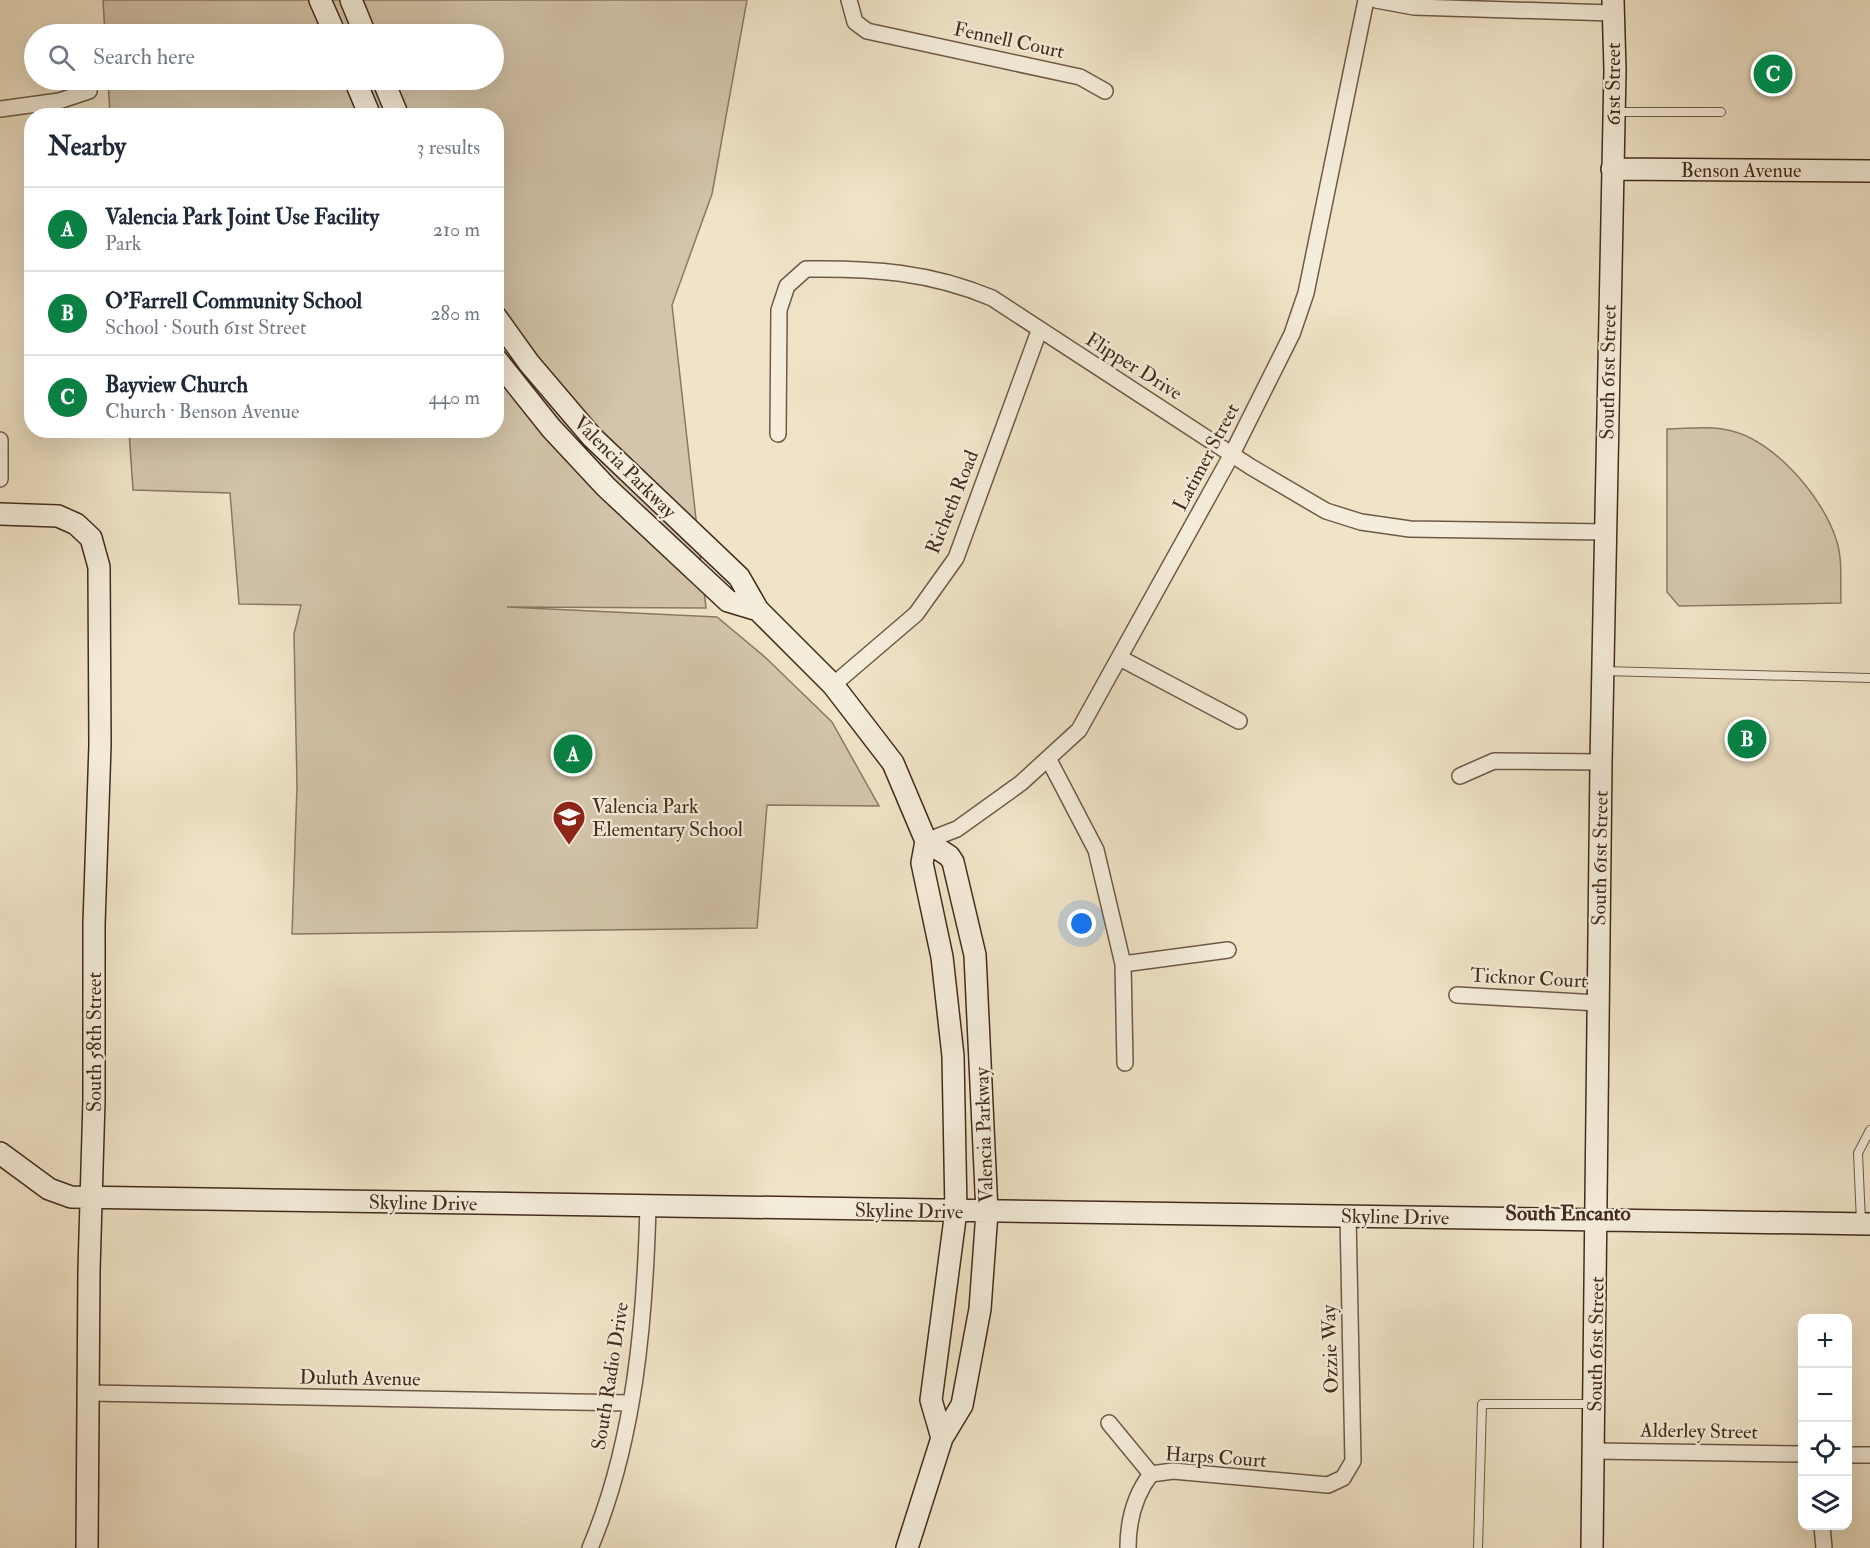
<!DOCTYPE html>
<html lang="en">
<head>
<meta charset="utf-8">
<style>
	:root { --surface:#fff; --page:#f2f2f3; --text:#1f2937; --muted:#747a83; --line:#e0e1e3; --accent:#0b8043 }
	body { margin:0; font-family:"IM FELL Double Pica",serif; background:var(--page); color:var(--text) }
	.controls { position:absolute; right:18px; bottom:18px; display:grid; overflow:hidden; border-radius:12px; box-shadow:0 6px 24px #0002 }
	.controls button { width:54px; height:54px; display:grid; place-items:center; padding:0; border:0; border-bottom:2px solid var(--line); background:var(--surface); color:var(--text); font:30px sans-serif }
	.you { position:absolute; left:1082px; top:924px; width:21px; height:21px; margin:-15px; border:4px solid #fff; border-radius:50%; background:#1a73e8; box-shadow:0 0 0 9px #1a73e833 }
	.badge { display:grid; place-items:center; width:39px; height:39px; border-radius:50%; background:var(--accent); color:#fff; font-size:20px; font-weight:700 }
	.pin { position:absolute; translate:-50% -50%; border:3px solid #fff; box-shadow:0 2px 6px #0006 }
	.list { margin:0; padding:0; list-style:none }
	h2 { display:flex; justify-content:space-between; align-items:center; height:78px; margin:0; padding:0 24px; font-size:26px }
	h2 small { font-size:20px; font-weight:400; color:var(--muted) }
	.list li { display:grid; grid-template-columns:39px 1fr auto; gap:18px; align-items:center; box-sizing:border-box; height:84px; padding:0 24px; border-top:2px solid var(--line) }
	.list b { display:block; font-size:22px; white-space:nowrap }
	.list p { margin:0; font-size:20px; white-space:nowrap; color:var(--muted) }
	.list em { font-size:20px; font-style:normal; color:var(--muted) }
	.icon { flex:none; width:33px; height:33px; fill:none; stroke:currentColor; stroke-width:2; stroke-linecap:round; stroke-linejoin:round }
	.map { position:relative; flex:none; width:1870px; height:1548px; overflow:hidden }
	.search { position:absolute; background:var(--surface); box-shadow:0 6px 24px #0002; left:24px; top:24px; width:480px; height:66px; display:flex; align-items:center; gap:15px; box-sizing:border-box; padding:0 21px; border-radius:33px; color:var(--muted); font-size:22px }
	.panel { position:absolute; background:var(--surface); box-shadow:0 6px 24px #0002; left:24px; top:108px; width:480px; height:330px; border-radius:24px }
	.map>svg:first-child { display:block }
	.green { fill:#d3c5ab; stroke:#8b7864; stroke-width:1.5 }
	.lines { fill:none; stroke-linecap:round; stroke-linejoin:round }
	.lane-casing { stroke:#6e5a47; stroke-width:10 }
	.street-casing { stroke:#6e5a47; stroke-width:18 }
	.secondary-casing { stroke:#432c1c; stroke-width:24 }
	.lane { stroke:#f5eddb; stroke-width:8 }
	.street { stroke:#f5eddb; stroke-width:15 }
	.secondary { stroke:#f5eddb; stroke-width:21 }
	.labels { text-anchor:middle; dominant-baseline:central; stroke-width:4.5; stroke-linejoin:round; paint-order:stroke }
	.street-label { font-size:20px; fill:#432c1c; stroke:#f5eddb }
	.poi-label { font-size:20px; fill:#432c1c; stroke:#f5eddb; text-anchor:start }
	.neighbourhood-label { font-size:21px; font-weight:bold; fill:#432c1c; stroke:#f5eddb }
</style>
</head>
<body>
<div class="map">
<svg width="1870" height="1548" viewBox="0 0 1870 1548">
	<rect width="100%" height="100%" fill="#f0e4c8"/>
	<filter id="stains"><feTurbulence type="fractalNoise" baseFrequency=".00333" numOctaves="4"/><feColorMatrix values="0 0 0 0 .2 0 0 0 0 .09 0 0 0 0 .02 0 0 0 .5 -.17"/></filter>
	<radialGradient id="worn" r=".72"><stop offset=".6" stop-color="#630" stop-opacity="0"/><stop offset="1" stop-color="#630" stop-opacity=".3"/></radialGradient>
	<path class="green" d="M 103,0 L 747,0 L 712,194 L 672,305 L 706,608 L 507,607 L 717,617 L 766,658 L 832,722 L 879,806 L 767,805 L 757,928 L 292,934 L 297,786 L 294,634 L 301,605 L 239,604 L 230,493 L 133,490 L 129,431 L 496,430 L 496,116 L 110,115 L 108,80 L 494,80 L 494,34 L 105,34 Z
		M 1667,429 C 1685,429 1705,426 1722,429 C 1770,435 1822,495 1836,539 C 1843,558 1840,583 1841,603 L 1679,606 L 1667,592 Z"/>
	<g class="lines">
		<g class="lane-casing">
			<path id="lane" d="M 1615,112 L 1721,112
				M 1604,671 L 1870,678
				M 1861,1222 L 1858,1153 L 1870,1130
				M 1478,1548 L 1482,1404 L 1591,1404"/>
		</g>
		<g class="street-casing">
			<path id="street" d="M 849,0 L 855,22 L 867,31 L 1080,77 L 1105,91
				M 1376,0 L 1414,7 L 1612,13
				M 0,109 L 59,101 L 89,91
				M 778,434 L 779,310 L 787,286 L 806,269 C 873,268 930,272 992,298 L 1251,467 L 1326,511 L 1361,522 L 1410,529 L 1604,532
				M 0,440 L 0,479
				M 1120,658 L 1239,721
				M 833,685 L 916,614 L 956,558 L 1039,331
				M 1049,760 L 1096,850 L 1123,964 L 1125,1063
				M 1460,776 L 1494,761 L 1601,762
				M 926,841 L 957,829 L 1021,783 L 1079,730 L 1232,454 L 1292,334 L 1306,293 L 1366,0
				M 1123,964 L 1228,950
				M 1457,995 L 1598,1003
				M 89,1393 L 630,1403
				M 1109,1423 L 1151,1474 L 1173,1471 L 1328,1485 L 1343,1478 L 1353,1461 L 1348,1216
				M 1595,1451 L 1802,1454
				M 1848,1455 L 1870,1455
				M 1822,1526 L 1824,1548
				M 590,1548 C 635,1442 645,1320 648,1206
				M 1128,1548 C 1128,1521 1134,1496 1151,1474"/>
		</g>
		<g class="secondary-casing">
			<path id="secondary" d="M 320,0 L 335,34
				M 351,0 L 365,34
				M 355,80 L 370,116
				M 383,80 L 398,116
				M 1612,169 L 1870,171
				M 496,317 L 529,363 L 592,437 L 739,577 L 758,610 L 833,685 L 893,763 L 926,841 L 922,863 L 942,957 L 953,1056 L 956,1211 L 931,1400 L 942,1438
				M 496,359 L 551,428 L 606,487 L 728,601 L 758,610
				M 0,514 L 58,516 L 76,524 L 91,538 L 99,567 L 100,745 L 94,924 L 94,1100 L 89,1270 L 87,1548
				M 0,1153 L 49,1189 L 71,1197 L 1870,1224
				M 907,1548 L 942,1438 L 962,1405 L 980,1309 L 987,1212 L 975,955 L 953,862 L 949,856 L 926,841
				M 1592,1548 L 1601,762 L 1615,70 L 1613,0"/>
		</g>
		<use href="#lane" class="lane"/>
		<use href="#street" class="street"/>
		<use href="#secondary" class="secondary"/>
	</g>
	<defs>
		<g id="school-pin" transform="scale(1.725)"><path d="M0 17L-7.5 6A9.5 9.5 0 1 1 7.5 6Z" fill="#8f2418" stroke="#f5eddb"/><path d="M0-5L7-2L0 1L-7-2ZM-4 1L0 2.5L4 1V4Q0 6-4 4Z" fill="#fff"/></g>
	</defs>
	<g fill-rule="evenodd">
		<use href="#school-pin" x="569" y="817"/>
	</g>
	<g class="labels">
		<g class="street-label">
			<text transform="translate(1009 40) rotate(12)">Fennell Court</text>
			<text transform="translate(1613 84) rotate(-90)">61st Street</text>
			<text x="1741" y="170">Benson Avenue</text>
			<text transform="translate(1134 366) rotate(32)">Flipper Drive</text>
			<text transform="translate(1608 372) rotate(-89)">South 61st Street</text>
			<text transform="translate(1206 457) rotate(-62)">Latimer Street</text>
			<text transform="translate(625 467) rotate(45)">Valencia Parkway</text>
			<text transform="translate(952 502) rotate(-68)">Richeth Road</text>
			<text transform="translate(1600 858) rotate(-89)">South 61st Street</text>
			<text transform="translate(1529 978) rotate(3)">Ticknor Court</text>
			<text transform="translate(94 1042) rotate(-90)">South 58th Street</text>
			<text transform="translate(984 1135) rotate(-92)">Valencia Parkway</text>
			<text transform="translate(423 1203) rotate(1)">Skyline Drive</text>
			<text transform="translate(909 1211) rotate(1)">Skyline Drive</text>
			<text transform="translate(1395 1217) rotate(1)">Skyline Drive</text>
			<text transform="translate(1596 1344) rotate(-89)">South 61st Street</text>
			<text transform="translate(1330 1349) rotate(-92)">Ozzie Way</text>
			<text transform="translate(610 1376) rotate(-81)">South Radio Drive</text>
			<text transform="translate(360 1378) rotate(1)">Duluth Avenue</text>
			<text transform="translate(1699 1431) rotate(1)">Alderley Street</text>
			<text transform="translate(1216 1457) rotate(4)">Harps Court</text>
		</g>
		<g class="poi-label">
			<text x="592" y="806">Valencia Park<tspan x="592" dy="23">Elementary School</tspan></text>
		</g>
		<g class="neighbourhood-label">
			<text x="1568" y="1213">South Encanto</text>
		</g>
	</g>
	<rect width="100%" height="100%" filter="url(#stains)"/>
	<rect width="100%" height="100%" fill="url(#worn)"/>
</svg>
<div class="controls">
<button>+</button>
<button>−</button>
<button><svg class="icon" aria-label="locate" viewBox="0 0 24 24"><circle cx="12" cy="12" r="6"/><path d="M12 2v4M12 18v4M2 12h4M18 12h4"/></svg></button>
<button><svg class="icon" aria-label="layers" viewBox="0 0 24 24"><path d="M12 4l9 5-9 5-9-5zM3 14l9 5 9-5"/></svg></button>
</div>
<div class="you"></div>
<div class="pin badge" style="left:573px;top:754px">A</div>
<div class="pin badge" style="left:1747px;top:739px">B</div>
<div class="pin badge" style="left:1773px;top:74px">C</div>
<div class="search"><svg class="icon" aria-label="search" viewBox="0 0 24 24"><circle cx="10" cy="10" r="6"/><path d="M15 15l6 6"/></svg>Search here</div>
<section class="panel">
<h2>Nearby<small>3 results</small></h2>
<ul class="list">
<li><span class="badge">A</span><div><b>Valencia Park Joint Use Facility</b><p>Park</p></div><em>210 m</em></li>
<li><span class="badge">B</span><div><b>O'Farrell Community School</b><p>School · South 61st Street</p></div><em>280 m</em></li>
<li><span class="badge">C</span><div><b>Bayview Church</b><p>Church · Benson Avenue</p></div><em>440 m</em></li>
</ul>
</section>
</div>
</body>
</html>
